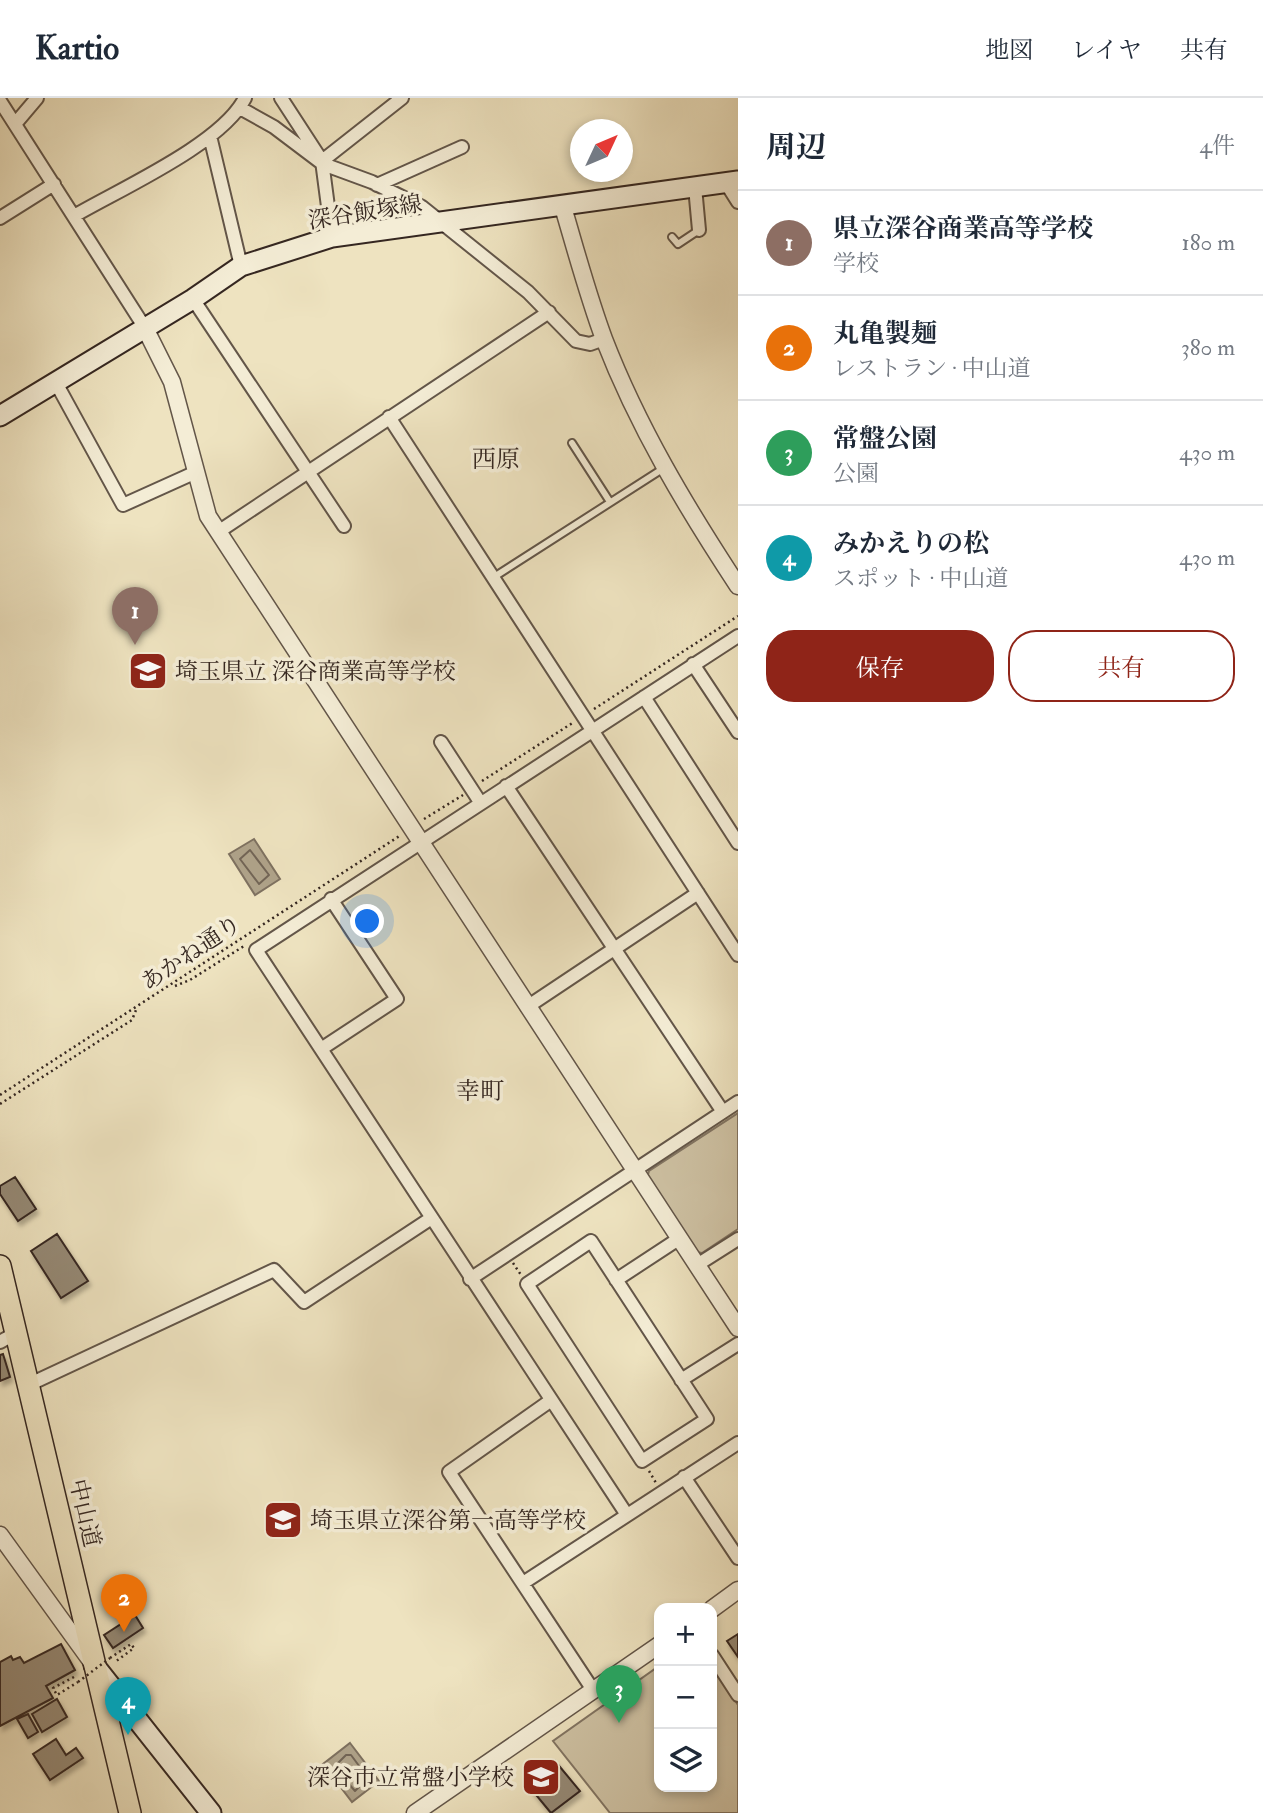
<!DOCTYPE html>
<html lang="ja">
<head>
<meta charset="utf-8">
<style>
	:root { --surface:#fff; --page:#f6f6f7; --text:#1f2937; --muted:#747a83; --line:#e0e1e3; --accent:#8f2418 }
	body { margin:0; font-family:"IM FELL Double Pica","Noto Serif JP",serif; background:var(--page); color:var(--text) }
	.controls { position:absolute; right:21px; bottom:21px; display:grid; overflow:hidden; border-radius:14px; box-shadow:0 4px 10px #0003 }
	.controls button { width:63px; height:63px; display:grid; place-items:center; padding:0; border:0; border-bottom:2px solid var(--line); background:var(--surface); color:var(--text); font:35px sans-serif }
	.compass { position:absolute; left:570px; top:21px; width:63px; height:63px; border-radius:50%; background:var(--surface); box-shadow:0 4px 10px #0003; rotate:46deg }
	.you { position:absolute; left:368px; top:824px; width:24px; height:24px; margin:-18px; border:5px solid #fff; border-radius:50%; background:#1a73e8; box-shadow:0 0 0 10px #1a73e833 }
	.badge { display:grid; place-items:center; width:46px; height:46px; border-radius:50%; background:var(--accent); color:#fff; font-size:23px; font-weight:700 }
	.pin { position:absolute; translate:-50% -58px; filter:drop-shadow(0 2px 4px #0008) }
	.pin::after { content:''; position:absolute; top:37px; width:24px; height:21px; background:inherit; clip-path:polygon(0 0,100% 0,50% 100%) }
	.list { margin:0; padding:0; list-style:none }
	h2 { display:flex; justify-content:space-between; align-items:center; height:91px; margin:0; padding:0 28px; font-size:30px }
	h2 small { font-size:23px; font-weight:400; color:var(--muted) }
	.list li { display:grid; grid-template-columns:46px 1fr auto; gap:21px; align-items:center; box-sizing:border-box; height:105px; padding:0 28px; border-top:2px solid var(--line) }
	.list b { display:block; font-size:26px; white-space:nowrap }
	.list p { margin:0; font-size:23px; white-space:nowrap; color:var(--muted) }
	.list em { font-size:23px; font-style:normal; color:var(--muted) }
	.actions { display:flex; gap:14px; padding:21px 28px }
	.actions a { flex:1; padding:16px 0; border:2px solid var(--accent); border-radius:28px; text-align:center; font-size:24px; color:var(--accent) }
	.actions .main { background:var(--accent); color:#fff }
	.icon { flex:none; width:38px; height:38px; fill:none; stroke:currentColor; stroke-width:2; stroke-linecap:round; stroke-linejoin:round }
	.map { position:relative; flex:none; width:738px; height:1715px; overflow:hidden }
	header { display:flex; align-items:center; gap:42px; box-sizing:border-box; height:98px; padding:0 35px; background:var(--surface); border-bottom:2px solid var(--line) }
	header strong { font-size:33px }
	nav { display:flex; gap:38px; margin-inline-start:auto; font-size:24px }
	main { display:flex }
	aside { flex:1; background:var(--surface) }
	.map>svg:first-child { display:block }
	.green { fill:#cfc3a5; stroke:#827563; stroke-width:2 }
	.water { fill:#afa38a; stroke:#7e7160; stroke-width:2 }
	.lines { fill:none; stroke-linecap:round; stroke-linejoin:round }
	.shore { stroke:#726556; stroke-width:2 }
	.building { fill:#958974; stroke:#352721; stroke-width:2; filter:url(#shadow) }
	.service-casing { stroke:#635649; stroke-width:10 }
	.minor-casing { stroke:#635649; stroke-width:16 }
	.tertiary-casing { stroke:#635649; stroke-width:19 }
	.secondary-casing { stroke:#352721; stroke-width:23 }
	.trunk-casing { stroke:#352721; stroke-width:24 }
	.path { stroke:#352721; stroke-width:2.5; stroke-dasharray:2 3.5; stroke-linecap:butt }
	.service { stroke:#f4edd6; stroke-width:6 }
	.minor { stroke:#f4edd6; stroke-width:12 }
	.tertiary { stroke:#f4edd6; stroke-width:16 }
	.secondary { stroke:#f4edd6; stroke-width:19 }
	.trunk { stroke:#eee3c0; stroke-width:21 }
	.path-bridge { stroke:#352721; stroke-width:2.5; stroke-dasharray:2 3.5; stroke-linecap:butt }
	.labels { text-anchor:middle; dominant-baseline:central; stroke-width:7; stroke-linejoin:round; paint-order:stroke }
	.street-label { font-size:23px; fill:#352721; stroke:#f4edd6 }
	.poi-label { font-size:23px; fill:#352721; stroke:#f4edd6; text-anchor:start }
	.neighbourhood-label { font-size:24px; fill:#352721; stroke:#f4edd6 }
</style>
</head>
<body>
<header>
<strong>Kartio</strong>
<nav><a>地図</a><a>レイヤ</a><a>共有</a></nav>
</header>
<main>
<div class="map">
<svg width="738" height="1715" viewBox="0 0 738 1715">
	<defs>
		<filter id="shadow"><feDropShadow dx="2.5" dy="4.5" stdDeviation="2" flood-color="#0004"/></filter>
	</defs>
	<rect width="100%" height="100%" fill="#eee3c0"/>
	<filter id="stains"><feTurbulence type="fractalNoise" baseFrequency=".00286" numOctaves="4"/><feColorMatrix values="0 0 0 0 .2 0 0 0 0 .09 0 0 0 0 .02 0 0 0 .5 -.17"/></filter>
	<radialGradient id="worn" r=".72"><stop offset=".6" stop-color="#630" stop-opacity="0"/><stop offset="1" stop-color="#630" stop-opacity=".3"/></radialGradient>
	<path class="green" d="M 738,1015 L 738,1131 L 702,1155 L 697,1154 L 647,1080 L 649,1073 Z
		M 712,1567 L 738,1607 L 738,1715 L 610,1715 L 553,1643 L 659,1568 L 659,1689 L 712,1689 Z"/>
	<path class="water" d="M 254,741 L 280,781 L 255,797 L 229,756 Z
		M 350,1645 L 379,1683 L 352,1704 L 323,1666 Z"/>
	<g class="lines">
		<path class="shore" d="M 250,752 L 269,777 L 259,786 L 240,761 Z
			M 346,1657 L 351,1657 L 368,1680 L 355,1693 L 334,1669 Z"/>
	</g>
	<path class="building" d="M 15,1079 L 36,1111 L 18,1123 L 0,1096 L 0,1088 Z
		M 57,1136 L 88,1183 L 61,1200 L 31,1153 Z
		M 3,1256 L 10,1279 L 0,1283 L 0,1257 Z
		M 135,1517 L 143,1530 L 113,1550 L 104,1537 Z
		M 738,1536 L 738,1559 L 727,1543 Z
		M 61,1546 L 75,1572 L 46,1588 L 53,1600 L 0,1628 L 0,1564 L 11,1558 L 13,1562 L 20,1559 L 24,1565 Z
		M 57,1601 L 67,1619 L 42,1634 L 32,1616 Z
		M 28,1616 L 38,1634 L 28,1640 L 17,1621 Z
		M 56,1641 L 66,1657 L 76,1650 L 83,1660 L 50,1682 L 33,1656 Z
		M 555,1663 L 580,1693 L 551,1715 L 527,1686 Z"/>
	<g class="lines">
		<g class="service-casing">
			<path id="service" d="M 672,139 L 678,146 L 699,132
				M 572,345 L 610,404
				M 494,479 L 664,370"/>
		</g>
		<g class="minor-casing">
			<path id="minor" d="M 281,0 L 322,63 L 332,139
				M 0,3 L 145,230
				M 240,10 L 274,29 L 323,66 L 372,84 L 422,109 L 528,194 L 576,243 L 590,246 L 604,241
				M 15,26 L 37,0
				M 210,38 L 241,168
				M 322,63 L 402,0
				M 726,85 L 738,104
				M 377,87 L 462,49
				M 695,89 L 699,132
				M 74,118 C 120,91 222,46 245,0
				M 0,120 L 54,86
				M 193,201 L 344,428
				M 55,283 L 123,407 L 194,375
				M 389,319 L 738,857
				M 218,434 L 549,214
				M 693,566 L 738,634
				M 644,599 L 738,745
				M 441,644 L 480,704
				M 506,688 L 723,1014
				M 527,909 L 698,795
				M 321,951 L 397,901 L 331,801
				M 591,1143 L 707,1321 L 642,1363 L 527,1186 Z
				M 697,1167 L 738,1141
				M 470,1181 L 738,1004
				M 616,1182 L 680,1140
				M 0,1244 L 16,1235
				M 681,1282 L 738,1246
				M 28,1287 L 274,1172 L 304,1204 L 430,1121
				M 550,1303 L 449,1374 L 593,1592
				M 684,1379 L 738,1460
				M 627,1417 L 256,852 L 738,538
				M 523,1485 L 738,1345
				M 712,1557 L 738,1597"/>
		</g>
		<g class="tertiary-casing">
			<path id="tertiary" d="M 563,109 C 576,153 588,198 604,241 C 638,329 686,409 738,488
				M 145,230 L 172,284 L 208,418 L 738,1230
				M 0,1437 L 91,1563
				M 712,1511 L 738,1492
				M 415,1715 L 659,1547"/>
		</g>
		<g class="secondary-casing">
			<path id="secondary" d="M 0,318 L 193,201 L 241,168 L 332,139 L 738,83
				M 94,1567 L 211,1715"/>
		</g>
		<g class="trunk-casing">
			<path id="trunk" d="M 0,1168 L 130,1715"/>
		</g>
		<path class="path" d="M 594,611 L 738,518
			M 482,683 L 574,624
			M 424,721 L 463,697
			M 175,888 L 190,882 L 244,848
			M 0,997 L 401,737
			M 0,1006 L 132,922 L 136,912
			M 513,1165 L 521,1177
			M 649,1373 L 656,1385
			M 110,1560 L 131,1546 L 134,1550 L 115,1564
			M 74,1579 L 53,1590 L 57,1597 L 78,1584"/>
		<use href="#service" class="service"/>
		<use href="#minor" class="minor"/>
		<use href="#tertiary" class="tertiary"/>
		<use href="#secondary" class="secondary"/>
		<use href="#trunk" class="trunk"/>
		<path class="path-bridge" d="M 78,1584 L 110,1560"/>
	</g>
	<defs>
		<g id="school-square" transform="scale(2.0125)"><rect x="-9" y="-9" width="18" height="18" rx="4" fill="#8f2418" stroke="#f4edd6"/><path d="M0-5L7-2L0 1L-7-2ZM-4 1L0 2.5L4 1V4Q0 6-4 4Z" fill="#fff"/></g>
	</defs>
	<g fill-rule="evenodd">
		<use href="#school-square" x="148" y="573"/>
		<use href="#school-square" x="283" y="1422"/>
		<use href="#school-square" x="541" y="1679"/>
	</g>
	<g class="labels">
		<g class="street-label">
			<text transform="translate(365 114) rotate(-9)">深谷飯塚線</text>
			<text transform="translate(191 855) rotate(-34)">あかね通り</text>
			<text transform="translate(85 1415) rotate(77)">中山道</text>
		</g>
		<g class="poi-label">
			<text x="175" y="573">埼玉県立 深谷商業高等学校</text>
			<text x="310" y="1422">埼玉県立深谷第一高等学校</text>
			<text x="514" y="1679" text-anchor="end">深谷市立常盤小学校</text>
		</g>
		<g class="neighbourhood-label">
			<text x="496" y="361">西原</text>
			<text x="480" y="993">幸町</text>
		</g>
	</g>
	<rect width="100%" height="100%" filter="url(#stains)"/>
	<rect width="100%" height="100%" fill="url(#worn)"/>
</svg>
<div class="controls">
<button>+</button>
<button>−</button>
<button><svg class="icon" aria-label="layers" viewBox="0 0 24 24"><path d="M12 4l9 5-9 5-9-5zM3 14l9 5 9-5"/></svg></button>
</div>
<svg class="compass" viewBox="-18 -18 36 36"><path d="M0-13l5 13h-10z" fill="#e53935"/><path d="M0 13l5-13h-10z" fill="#747a83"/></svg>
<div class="you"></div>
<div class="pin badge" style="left:135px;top:547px;background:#8d6e63">1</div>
<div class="pin badge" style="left:124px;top:1534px;background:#e8710a">2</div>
<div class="pin badge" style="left:619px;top:1625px;background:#2e9e5b">3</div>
<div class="pin badge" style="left:128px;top:1637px;background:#0f9aa8">4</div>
</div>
<aside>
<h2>周辺<small>4件</small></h2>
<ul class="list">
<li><span class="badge" style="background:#8d6e63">1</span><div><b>県立深谷商業高等学校</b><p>学校</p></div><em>180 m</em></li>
<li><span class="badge" style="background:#e8710a">2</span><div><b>丸亀製麺</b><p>レストラン · 中山道</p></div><em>380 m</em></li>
<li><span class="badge" style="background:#2e9e5b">3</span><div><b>常盤公園</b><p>公園</p></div><em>430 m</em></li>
<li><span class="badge" style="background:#0f9aa8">4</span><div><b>みかえりの松</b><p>スポット · 中山道</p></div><em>430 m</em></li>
</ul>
<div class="actions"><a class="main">保存</a><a>共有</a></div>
</aside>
</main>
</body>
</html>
